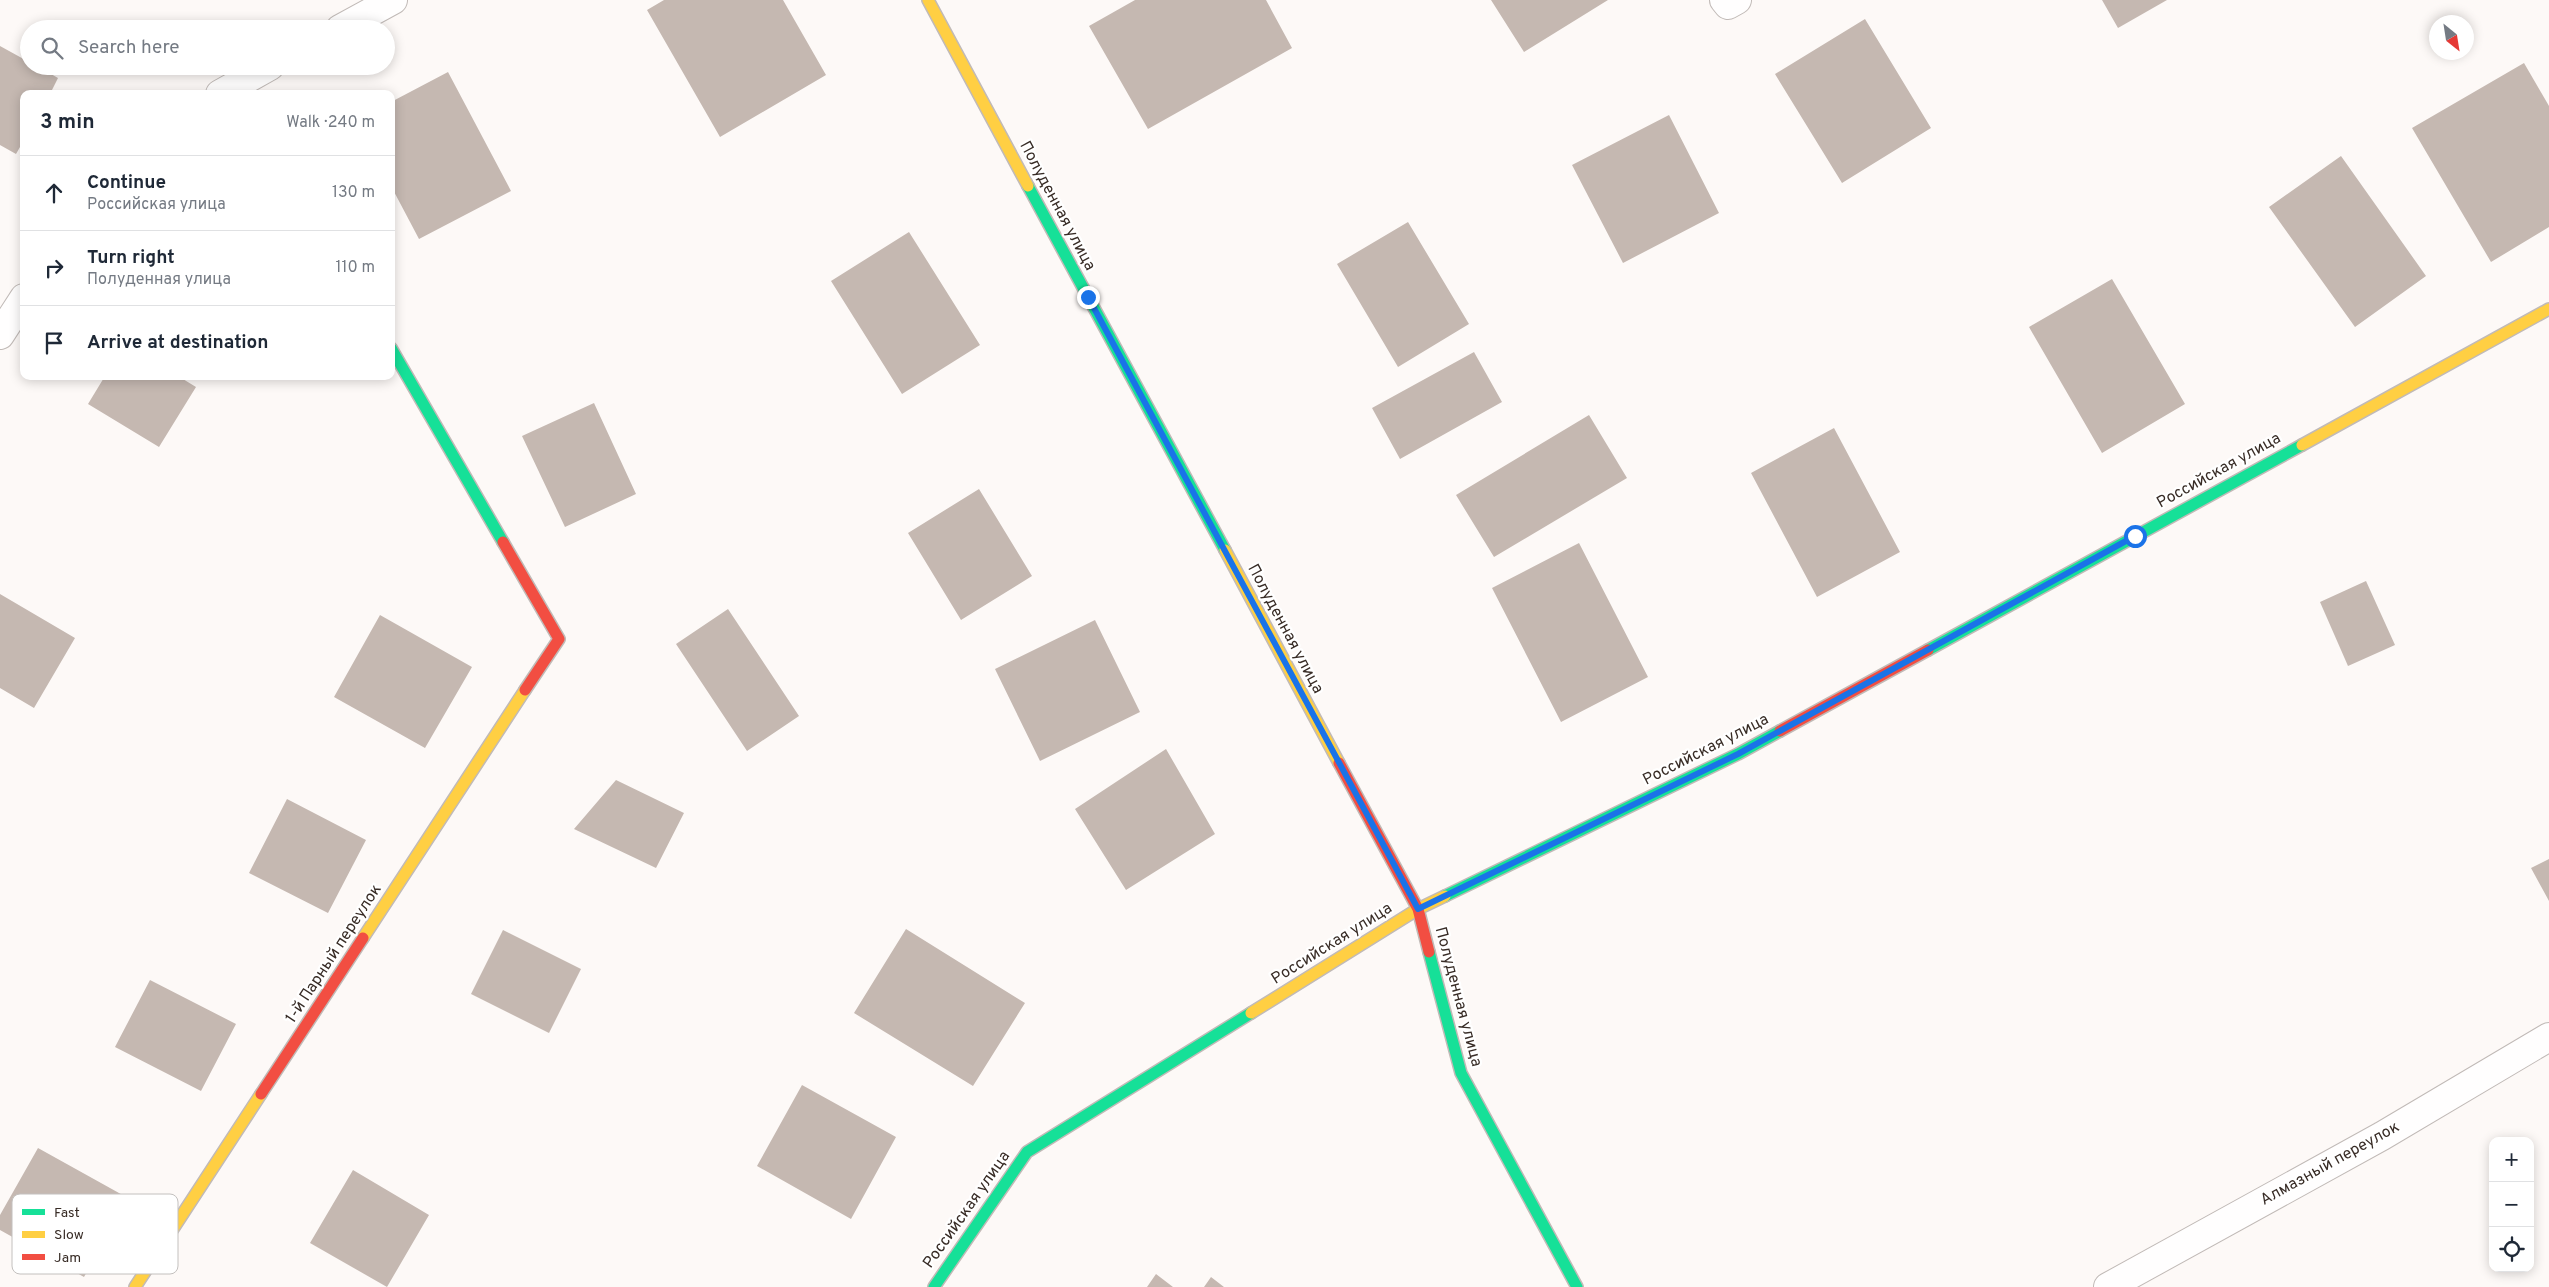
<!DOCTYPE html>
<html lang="en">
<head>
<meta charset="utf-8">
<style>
	:root { --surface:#fff; --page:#f2f2f3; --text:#1f2937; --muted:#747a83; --line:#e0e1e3 }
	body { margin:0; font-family:Overpass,sans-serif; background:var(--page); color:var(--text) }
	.controls { position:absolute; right:15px; bottom:15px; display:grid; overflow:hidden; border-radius:10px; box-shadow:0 2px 12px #0003 }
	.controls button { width:45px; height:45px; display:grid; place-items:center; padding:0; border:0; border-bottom:1px solid var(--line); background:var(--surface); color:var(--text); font:25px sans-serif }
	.compass { position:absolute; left:2429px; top:15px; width:45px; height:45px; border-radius:50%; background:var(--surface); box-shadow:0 2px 12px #0003; rotate:150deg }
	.stop { position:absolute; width:15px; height:15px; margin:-11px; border:4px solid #1a73e8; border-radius:50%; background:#fff }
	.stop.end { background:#1a73e8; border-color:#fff; box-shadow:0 1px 5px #0008 }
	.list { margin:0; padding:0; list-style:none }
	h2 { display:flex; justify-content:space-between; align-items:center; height:65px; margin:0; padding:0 20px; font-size:21px }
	h2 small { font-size:16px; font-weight:400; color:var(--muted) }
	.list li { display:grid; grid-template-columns:32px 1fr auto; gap:15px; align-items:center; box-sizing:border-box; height:75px; padding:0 20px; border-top:1px solid var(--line) }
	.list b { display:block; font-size:19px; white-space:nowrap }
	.list p { margin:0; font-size:16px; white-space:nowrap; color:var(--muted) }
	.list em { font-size:16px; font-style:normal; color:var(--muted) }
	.icon { flex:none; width:28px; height:28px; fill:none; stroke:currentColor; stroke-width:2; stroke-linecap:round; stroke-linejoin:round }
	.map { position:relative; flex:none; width:2549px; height:1287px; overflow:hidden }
	.search { position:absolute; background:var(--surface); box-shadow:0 2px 12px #0003; left:20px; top:20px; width:375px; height:55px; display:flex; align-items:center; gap:12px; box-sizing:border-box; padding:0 18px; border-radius:28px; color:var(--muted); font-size:19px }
	.panel { position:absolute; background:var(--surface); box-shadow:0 2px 12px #0003; left:20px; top:90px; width:375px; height:290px; border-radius:10px }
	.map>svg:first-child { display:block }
	.building { fill:#c5b8b1 }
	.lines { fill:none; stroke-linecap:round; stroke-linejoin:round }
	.street-casing { stroke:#c1bab7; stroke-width:30 }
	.fast-casing { stroke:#c1bab7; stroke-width:14 }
	.slow-casing { stroke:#c1bab7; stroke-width:14 }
	.jam-casing { stroke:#c1bab7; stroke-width:14 }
	.street { stroke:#fffefe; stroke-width:28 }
	.fast { stroke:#16e098; stroke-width:11 }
	.slow { stroke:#ffcf43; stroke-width:11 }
	.jam { stroke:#f24e42; stroke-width:11 }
	.route { stroke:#1a73e8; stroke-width:6 }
	.labels { text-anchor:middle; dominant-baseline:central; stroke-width:4.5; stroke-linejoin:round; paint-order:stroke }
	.street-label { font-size:16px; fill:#382c26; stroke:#fff }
	.key { fill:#fff; stroke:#c3c0be; stroke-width:1 }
	.key-label { font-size:14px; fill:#382c26 }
</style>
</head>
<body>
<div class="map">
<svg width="2549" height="1287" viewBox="0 0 2549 1287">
	<rect width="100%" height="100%" fill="#fdf9f7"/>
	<path class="building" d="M 664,0 L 783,0 L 826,75 L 720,137 L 647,10 Z
		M 1135,0 L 1266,0 L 1292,48 L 1148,129 L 1089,26 Z
		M 1491,0 L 1608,0 L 1524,52 Z
		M 2102,0 L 2167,0 L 2118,28 Z
		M 1865,19 L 1931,128 L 1842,183 L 1775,74 Z
		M 0,46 L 29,62 L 29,66 L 37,66 L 58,78 L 50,94 L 24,94 L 24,140 L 16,154 L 0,145 Z
		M 2524,63 L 2549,106 L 2549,227 L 2491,262 L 2412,128 Z
		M 448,72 L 511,191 L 419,239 L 391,186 L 391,102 Z
		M 1669,115 L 1719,213 L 1623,263 L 1572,165 Z
		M 2341,156 L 2426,276 L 2355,327 L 2269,207 Z
		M 1408,222 L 1469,324 L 1398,367 L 1337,264 Z
		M 909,232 L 980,345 L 902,394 L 831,281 Z
		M 2112,279 L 2185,404 L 2102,453 L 2029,327 Z
		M 1474,352 L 1502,402 L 1400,459 L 1372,408 Z
		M 105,376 L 178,376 L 196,387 L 159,447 L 88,404 Z
		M 594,403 L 636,494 L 565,527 L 522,436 Z
		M 1589,415 L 1627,478 L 1494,557 L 1456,495 Z
		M 1834,428 L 1900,552 L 1817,597 L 1751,473 Z
		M 979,489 L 1032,576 L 961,620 L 908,533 Z
		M 1579,543 L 1648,677 L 1561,722 L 1492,588 Z
		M 2366,581 L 2395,645 L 2348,666 L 2320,602 Z
		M 0,594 L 75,638 L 34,708 L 0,688 Z
		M 728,609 L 799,716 L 747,751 L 676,644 Z
		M 380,615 L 472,667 L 425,748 L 334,697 Z
		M 1095,620 L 1140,712 L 1040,761 L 995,669 Z
		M 1166,749 L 1215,834 L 1126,890 L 1075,809 Z
		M 616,780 L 684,813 L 656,868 L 574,829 Z
		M 287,799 L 366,840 L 328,913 L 249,873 Z
		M 2549,859 L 2549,901 L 2531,868 Z
		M 906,929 L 1025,1003 L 973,1086 L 854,1013 Z
		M 503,930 L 581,969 L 549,1033 L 471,994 Z
		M 150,980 L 236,1024 L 201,1091 L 115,1047 Z
		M 802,1085 L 896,1137 L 851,1219 L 757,1166 Z
		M 38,1148 L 128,1198 L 84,1277 L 0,1230 L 0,1215 Z
		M 353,1170 L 429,1215 L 387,1287 L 310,1243 Z
		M 1156,1274 L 1173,1287 L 1147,1287 Z
		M 1211,1277 L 1224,1287 L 1204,1287 Z"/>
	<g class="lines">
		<g class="street-casing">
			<path id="street" d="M 1724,0 L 1728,5 L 1737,0
				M 340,29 L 393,0
				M 220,94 L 270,66
				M 0,335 L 24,298
				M 2108,1287 L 2382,1136 L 2549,1037"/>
		</g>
		<g class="fast-casing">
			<path id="fast" d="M 1028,186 L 1225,550
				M 391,348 L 503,542
				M 1928,650 L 2302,445
				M 1445,896 L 1738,754 L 1780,731
				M 1429,952 L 1461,1073 L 1577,1287
				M 934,1287 L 1027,1152 L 1251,1013"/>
		</g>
		<g class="slow-casing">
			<path id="slow" d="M 928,0 L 1028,186
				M 2302,445 L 2549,309
				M 1225,550 L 1339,763
				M 363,938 L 525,690
				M 1251,1013 L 1418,909 L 1445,896
				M 135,1287 L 261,1094"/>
		</g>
		<g class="jam-casing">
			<path id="jam" d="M 503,542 L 559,639 L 525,690
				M 1780,731 L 1928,650
				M 1339,763 L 1418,909 L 1429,952
				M 261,1094 L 363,938"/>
		</g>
		<use href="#street" class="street"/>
		<use href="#fast" class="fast"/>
		<use href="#slow" class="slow"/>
		<use href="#jam" class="jam"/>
	</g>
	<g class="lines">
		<path class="route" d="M 1088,297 L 1418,909 L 1738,754 L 2135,536"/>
	</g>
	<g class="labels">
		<g class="street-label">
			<text transform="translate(1057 206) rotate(62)">Полуденная улица</text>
			<text transform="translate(2219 471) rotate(-29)">Российская улица</text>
			<text transform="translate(1285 629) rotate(62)">Полуденная улица</text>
			<text transform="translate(1706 750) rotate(-27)">Российская улица</text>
			<text transform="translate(1332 944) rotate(-32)">Российская улица</text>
			<text transform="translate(334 954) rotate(-57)">1-й Парный переулок</text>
			<text transform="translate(1458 997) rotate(75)">Полуденная улица</text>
			<text transform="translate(2330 1164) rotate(-29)">Алмазный переулок</text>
			<text transform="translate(967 1210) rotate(-55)">Российская улица</text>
		</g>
	</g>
	<rect x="12" y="1194" width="166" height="80" rx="8" class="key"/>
	<rect x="22" y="1209" width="23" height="6" fill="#16e098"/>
	<rect x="22" y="1231" width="23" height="7" fill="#ffcf43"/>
	<rect x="22" y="1254" width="23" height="6" fill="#f24e42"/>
	<g class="key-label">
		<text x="54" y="1217">Fast</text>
		<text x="54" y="1239">Slow</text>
		<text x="54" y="1262">Jam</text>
	</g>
</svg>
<div class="controls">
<button>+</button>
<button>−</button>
<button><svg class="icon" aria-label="locate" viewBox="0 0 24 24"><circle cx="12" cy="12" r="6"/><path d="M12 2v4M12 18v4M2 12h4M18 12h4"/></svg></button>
</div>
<svg class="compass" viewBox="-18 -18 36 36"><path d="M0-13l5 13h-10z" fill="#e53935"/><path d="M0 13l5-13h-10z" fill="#747a83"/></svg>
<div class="stop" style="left:2135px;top:536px"></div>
<div class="stop end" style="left:1088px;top:297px"></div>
<div class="search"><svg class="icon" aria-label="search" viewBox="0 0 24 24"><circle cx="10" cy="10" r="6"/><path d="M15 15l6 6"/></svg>Search here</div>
<section class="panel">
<h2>3 min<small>Walk · 240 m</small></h2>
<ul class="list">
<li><svg class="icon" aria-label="ahead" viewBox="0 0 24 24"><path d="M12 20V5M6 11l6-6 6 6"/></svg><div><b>Continue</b><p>Российская улица</p></div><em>130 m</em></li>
<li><svg class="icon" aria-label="right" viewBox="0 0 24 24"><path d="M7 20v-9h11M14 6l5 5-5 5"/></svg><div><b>Turn right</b><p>Полуденная улица</p></div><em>110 m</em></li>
<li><svg class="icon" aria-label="arrive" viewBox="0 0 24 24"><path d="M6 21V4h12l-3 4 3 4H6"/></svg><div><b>Arrive at destination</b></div></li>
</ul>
</section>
</div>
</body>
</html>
